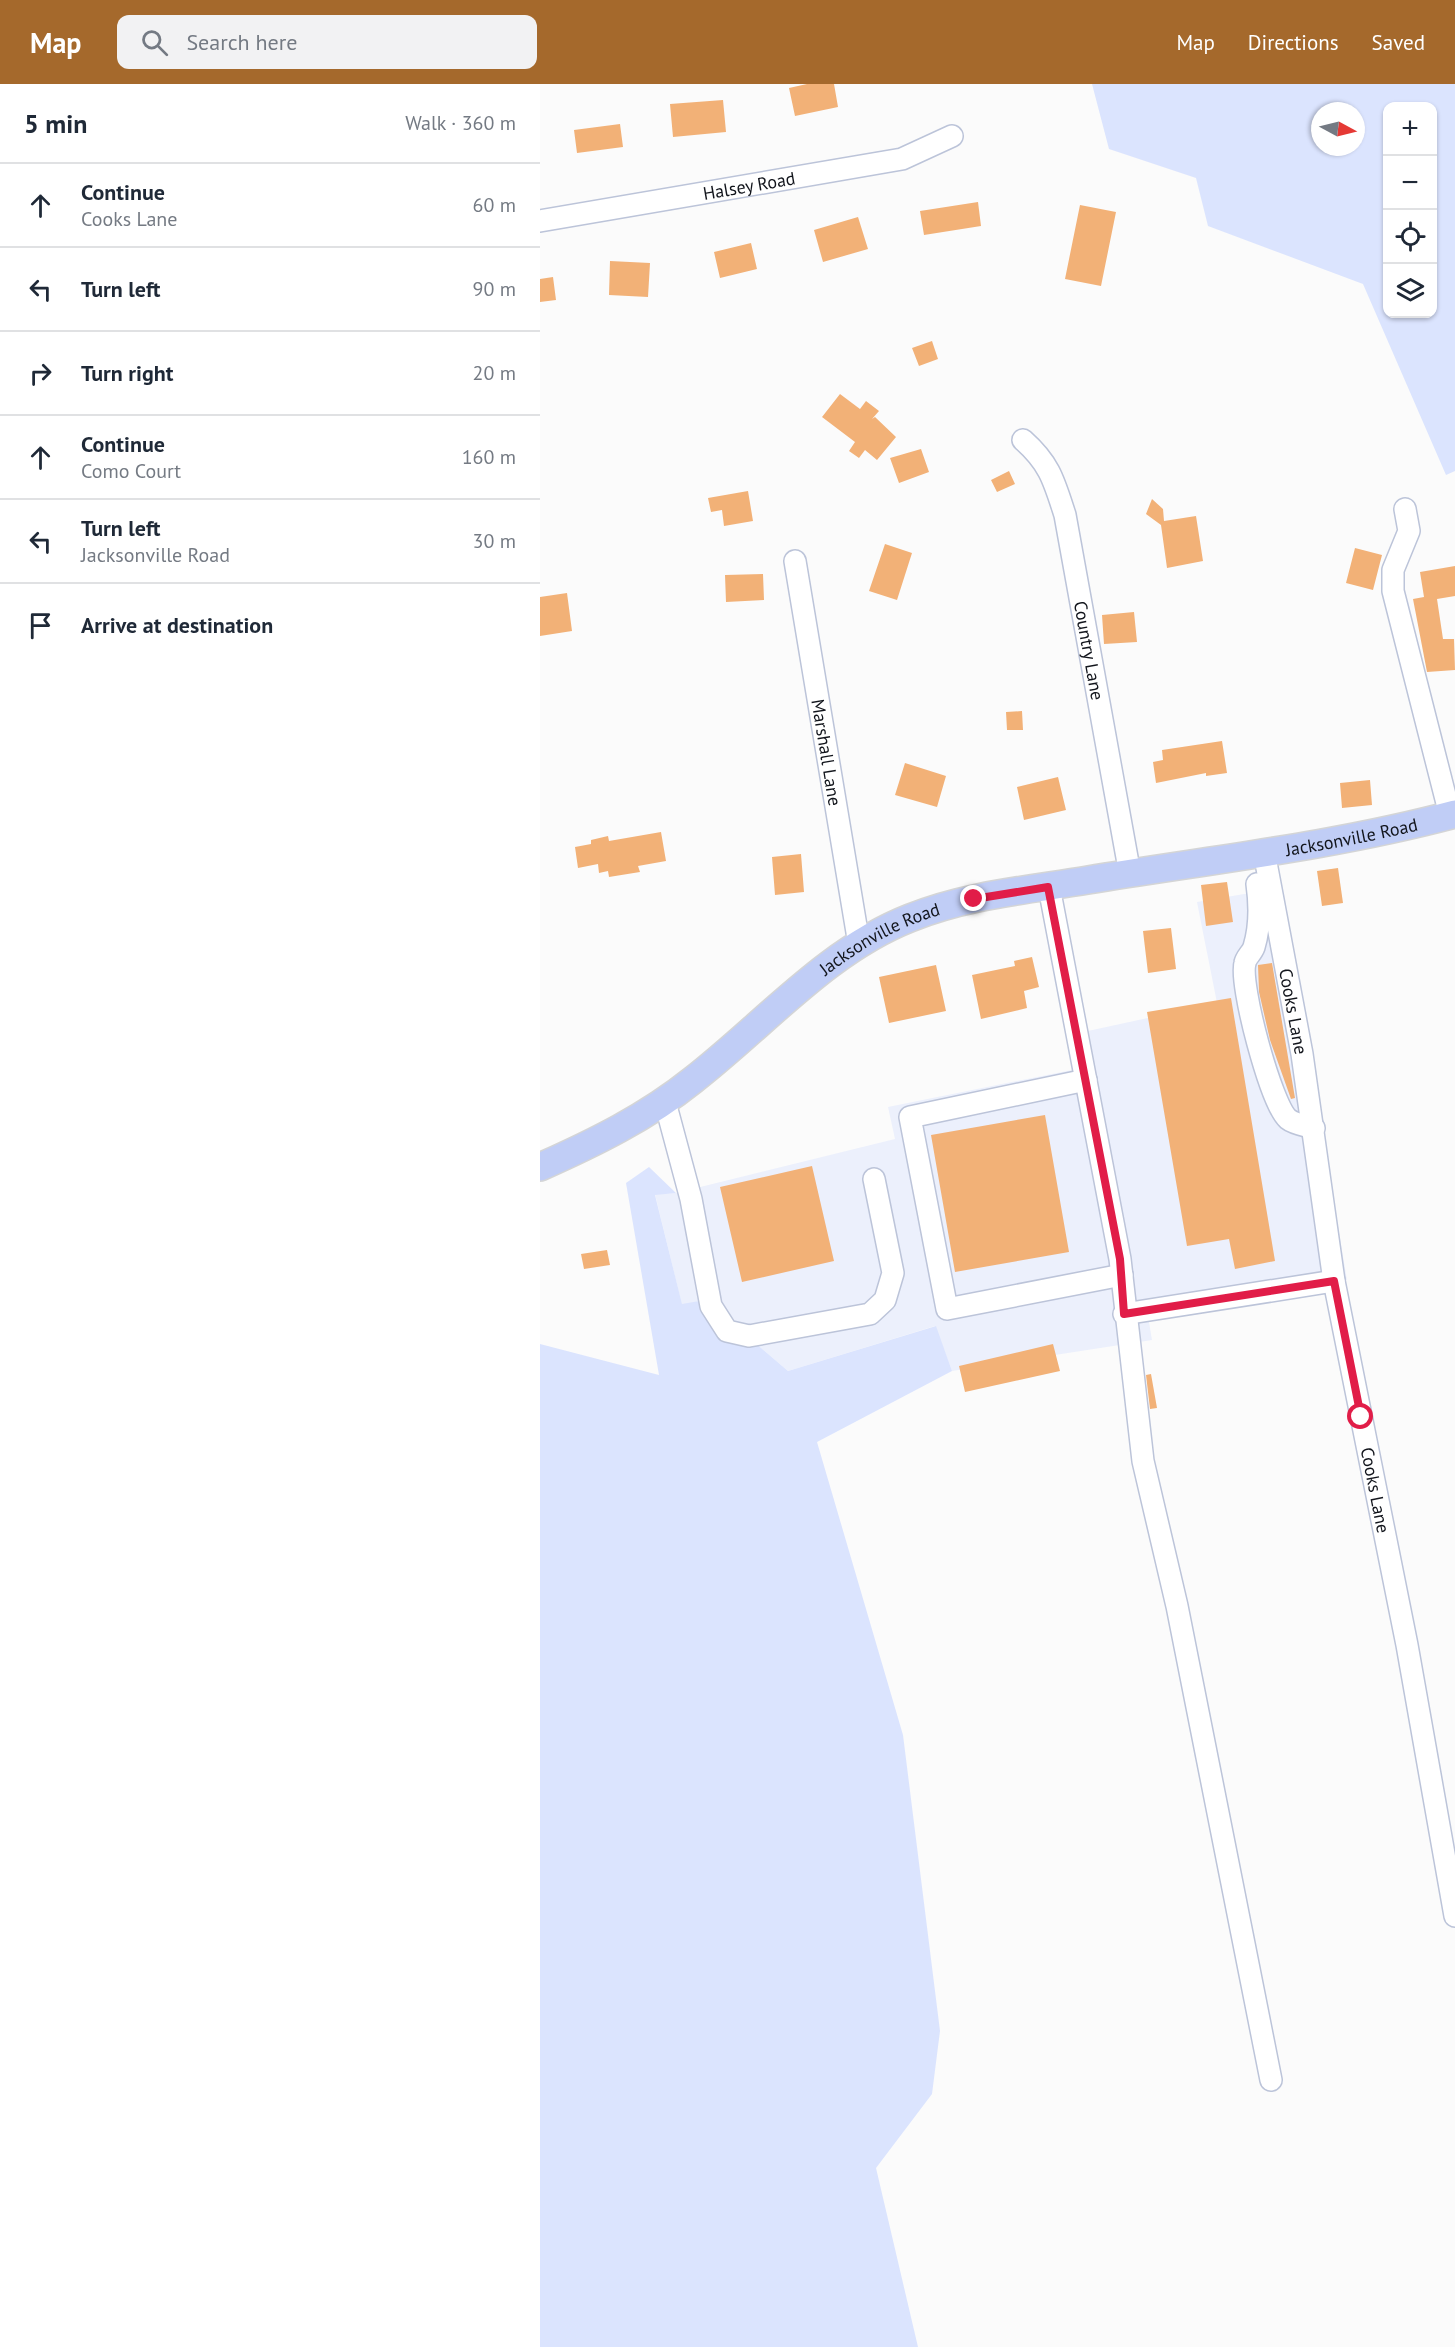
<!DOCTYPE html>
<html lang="en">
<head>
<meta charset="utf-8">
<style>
	:root { --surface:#fff; --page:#f2f2f3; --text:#1f2937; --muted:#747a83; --line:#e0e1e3; --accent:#a5692c }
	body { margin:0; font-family:"PT Sans",sans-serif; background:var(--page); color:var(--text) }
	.controls { position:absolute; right:18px; top:18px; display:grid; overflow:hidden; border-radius:12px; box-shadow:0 2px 4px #0004 }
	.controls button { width:54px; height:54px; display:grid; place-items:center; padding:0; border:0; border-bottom:2px solid var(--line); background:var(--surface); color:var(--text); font:30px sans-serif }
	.compass { position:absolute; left:771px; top:18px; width:54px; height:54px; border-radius:50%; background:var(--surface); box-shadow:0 2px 4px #0004; rotate:97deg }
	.stop { position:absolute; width:18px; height:18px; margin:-14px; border:4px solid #e11d48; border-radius:50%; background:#fff }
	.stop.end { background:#e11d48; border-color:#fff; box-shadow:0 2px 6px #0008 }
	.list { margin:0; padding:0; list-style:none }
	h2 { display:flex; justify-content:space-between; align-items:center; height:78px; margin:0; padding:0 24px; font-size:26px }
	h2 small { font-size:20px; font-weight:400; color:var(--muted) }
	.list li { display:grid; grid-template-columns:39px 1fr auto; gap:18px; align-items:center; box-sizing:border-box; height:84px; padding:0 24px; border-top:2px solid var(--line) }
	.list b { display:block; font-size:22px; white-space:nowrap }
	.list p { margin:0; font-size:20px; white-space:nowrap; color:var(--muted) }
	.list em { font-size:20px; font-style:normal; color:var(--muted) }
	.icon { flex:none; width:33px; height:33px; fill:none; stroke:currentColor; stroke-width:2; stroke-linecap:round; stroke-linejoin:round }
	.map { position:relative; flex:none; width:915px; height:2263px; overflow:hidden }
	header { display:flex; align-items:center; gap:36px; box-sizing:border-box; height:84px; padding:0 30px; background:var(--accent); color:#fff }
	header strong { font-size:28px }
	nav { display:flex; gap:33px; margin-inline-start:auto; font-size:21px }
	.search { width:420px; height:54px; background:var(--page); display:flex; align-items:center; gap:15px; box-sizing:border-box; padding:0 21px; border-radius:12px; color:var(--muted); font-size:22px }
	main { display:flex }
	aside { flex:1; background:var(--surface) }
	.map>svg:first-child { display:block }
	.built { fill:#ecf0fc }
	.green { fill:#dbe4fe; fill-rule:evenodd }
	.building { fill:#f2b177 }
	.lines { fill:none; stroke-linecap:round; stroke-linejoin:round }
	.minor-casing { stroke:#bcc4d9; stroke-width:24 }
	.major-casing { stroke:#d4d5d6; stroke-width:30 }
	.minor { stroke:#fff; stroke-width:21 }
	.major { stroke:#c0cdf6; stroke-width:27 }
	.route { stroke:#e11d48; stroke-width:8 }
	.labels { text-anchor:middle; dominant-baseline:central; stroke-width:4.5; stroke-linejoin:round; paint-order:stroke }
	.street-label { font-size:18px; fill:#12151c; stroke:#fbfbfb }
</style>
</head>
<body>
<header>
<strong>Map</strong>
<div class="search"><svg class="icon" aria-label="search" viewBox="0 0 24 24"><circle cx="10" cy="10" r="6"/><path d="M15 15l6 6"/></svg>Search here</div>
<nav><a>Map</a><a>Directions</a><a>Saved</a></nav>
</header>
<main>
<aside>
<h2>5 min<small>Walk · 360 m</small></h2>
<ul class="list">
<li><svg class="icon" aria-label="ahead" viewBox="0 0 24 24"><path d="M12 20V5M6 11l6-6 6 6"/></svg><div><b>Continue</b><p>Cooks Lane</p></div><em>60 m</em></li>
<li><svg class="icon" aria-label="left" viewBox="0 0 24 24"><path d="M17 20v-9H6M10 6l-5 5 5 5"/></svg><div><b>Turn left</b></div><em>90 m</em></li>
<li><svg class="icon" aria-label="right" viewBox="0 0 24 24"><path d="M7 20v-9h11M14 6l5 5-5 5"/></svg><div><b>Turn right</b></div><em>20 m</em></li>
<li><svg class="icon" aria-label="ahead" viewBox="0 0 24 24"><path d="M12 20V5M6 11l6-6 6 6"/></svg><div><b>Continue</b><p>Como Court</p></div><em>160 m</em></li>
<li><svg class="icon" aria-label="left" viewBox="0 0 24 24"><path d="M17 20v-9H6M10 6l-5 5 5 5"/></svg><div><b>Turn left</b><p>Jacksonville Road</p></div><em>30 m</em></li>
<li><svg class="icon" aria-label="arrive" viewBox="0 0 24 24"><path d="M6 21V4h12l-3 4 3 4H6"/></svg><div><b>Arrive at destination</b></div></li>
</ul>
</aside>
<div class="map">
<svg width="915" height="2263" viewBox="0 0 915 2263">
	<rect width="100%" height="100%" fill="#fbfbfb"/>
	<path class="built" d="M 734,805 L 764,939 L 807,1196 L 608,1232 L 612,1256 L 412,1287 L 395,1242 L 248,1287 L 165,1216 L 142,1221 L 115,1110 L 136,1109 L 355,1055 L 348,1023 L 542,984 L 534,950 L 677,919 L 657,818 Z"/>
	<path class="green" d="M 552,0 L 915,0 L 915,387 L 906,391 L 823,200 L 668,142 L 656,94 L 569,65 ZM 892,22 L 892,230 L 848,230 L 848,22 ZM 780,27 L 816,27 L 816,63 L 780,63 Z
		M 109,1083 L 136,1109 L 115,1111 L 142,1220 L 165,1216 L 248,1287 L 396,1242 L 412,1287 L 277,1358 L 363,1651 L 400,1947 L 392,2010 L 336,2084 L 378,2263 L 0,2263 L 0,1260 L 119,1291 L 86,1099 Z"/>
	<path class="building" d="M 267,0 L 294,0 L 298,23 L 255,32 L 249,4 Z
		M 183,16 L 186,48 L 133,53 L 130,20 Z
		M 80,40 L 83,63 L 37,69 L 34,46 Z
		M 438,118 L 441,142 L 384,151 L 380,127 Z
		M 540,121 L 576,128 L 561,202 L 525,195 Z
		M 318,133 L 328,165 L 283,178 L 274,146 Z
		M 211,159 L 217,185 L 180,194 L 174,168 Z
		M 70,177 L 110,179 L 108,213 L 69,211 Z
		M 13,193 L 16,216 L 0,218 L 0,195 Z
		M 392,257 L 398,275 L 379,282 L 372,264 Z
		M 300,310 L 320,325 L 326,317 L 339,327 L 332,335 L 335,333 L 356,353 L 337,376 L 325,366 L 319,374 L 309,367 L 315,358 L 282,333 Z
		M 381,365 L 389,388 L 359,399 L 350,374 Z
		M 469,387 L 475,400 L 457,408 L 451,396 Z
		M 208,407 L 213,437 L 184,442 L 182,426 L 171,428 L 168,414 Z
		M 612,415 L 623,425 L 624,437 L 656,432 L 663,477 L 627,484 L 621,441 L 606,430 Z
		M 345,460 L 372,469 L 357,516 L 329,507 Z
		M 815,464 L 842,471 L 833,506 L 806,499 Z
		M 915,482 L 915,512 L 897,515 L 903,555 L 914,555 L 915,586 L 887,588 L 873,515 L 884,513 L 880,488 Z
		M 223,490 L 224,516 L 186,518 L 185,491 Z
		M 27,509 L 32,547 L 0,552 L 0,513 Z
		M 594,528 L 597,558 L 564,560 L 562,531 Z
		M 482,627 L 483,646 L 467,646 L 466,628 Z
		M 682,657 L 687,689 L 666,692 L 666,689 L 616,699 L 613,678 L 623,676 L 622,666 Z
		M 365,679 L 406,692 L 397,723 L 355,711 Z
		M 518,693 L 526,726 L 484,736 L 477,703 Z
		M 830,696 L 832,721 L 802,724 L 800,699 Z
		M 121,748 L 126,777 L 98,782 L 100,788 L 69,793 L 68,787 L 59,789 L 58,780 L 38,784 L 35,763 L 51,760 L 51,756 L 68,752 L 69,757 Z
		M 261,770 L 264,808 L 235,811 L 232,773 Z
		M 798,784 L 803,819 L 782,822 L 777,787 Z
		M 687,798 L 693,838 L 666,842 L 661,801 Z
		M 631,844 L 636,885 L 608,889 L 603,847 Z
		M 492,873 L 499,903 L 484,907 L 487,924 L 441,935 L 432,891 L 475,882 L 474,877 Z
		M 732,879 L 755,1014 L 751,1015 L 730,956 L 719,908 L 718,881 Z
		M 396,881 L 406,927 L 349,939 L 339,893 Z
		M 691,914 L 735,1177 L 695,1185 L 689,1155 L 647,1162 L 607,928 Z
		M 505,1031 L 529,1168 L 415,1188 L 391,1051 Z
		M 272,1082 L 294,1177 L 202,1198 L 180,1103 Z
		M 67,1166 L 70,1181 L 44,1185 L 41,1170 Z
		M 513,1260 L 520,1287 L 425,1308 L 419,1282 Z
		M 611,1290 L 617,1324 L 610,1325 L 606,1291 Z"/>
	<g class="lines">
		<g class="minor-casing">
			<g id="minor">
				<path id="s1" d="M 0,137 L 362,75 L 412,52"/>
				<path id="s2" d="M 483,356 C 510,380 514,397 525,431 L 590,790"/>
				<path d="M 865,425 L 869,447 L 853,486 L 853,507 L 910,731"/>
				<path id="s3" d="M 255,477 L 319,860"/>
				<path id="s4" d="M 724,768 L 762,970 L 794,1197 L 867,1561 L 915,1832"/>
				<path d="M 717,800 C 720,821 720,843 714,863 C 712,869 706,873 705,879 C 699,900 731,1020 748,1035 C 754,1040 767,1042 774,1044"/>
				<path d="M 509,803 L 580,1175 L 603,1377 L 637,1522 L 731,1996"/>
				<path d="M 546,996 L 370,1033 L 407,1225 L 582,1191"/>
				<path d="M 125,1018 L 151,1115 L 171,1222 L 187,1247 L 209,1252 L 330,1230 L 345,1216 L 353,1189 L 334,1095"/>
				<path d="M 584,1230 L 794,1197"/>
			</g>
		</g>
		<g class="major-casing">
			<g id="major">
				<path id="s5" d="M 0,1083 C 54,1059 107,1033 153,996 C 224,941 286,867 370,834 C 427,811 488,806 548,796 C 670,776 795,762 915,730"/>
			</g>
		</g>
		<use href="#minor" class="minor"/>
		<use href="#major" class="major"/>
	</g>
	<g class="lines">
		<path class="route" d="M 434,815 L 508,803 L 580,1175 L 584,1230 L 794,1197 L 821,1333"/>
	</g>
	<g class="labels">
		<g class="street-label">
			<text stroke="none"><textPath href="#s1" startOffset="212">Halsey Road</textPath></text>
			<text stroke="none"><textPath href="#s2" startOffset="225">Country Lane</textPath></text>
			<text stroke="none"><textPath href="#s3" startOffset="194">Marshall Lane</textPath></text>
			<text stroke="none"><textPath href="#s5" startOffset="898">Jacksonville Road</textPath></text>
			<text stroke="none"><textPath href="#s5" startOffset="412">Jacksonville Road</textPath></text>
			<text stroke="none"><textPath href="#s4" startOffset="162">Cooks Lane</textPath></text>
			<text stroke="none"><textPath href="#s4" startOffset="648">Cooks Lane</textPath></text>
		</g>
	</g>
</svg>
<div class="controls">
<button>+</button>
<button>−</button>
<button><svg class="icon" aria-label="locate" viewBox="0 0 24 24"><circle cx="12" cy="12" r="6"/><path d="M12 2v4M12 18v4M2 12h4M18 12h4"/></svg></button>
<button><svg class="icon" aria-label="layers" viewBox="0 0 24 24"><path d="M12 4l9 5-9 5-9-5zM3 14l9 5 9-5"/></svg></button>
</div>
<svg class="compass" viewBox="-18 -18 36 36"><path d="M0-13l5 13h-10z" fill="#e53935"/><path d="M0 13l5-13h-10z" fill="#747a83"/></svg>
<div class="stop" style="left:821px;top:1333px"></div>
<div class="stop end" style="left:434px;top:815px"></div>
</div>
</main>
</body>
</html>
